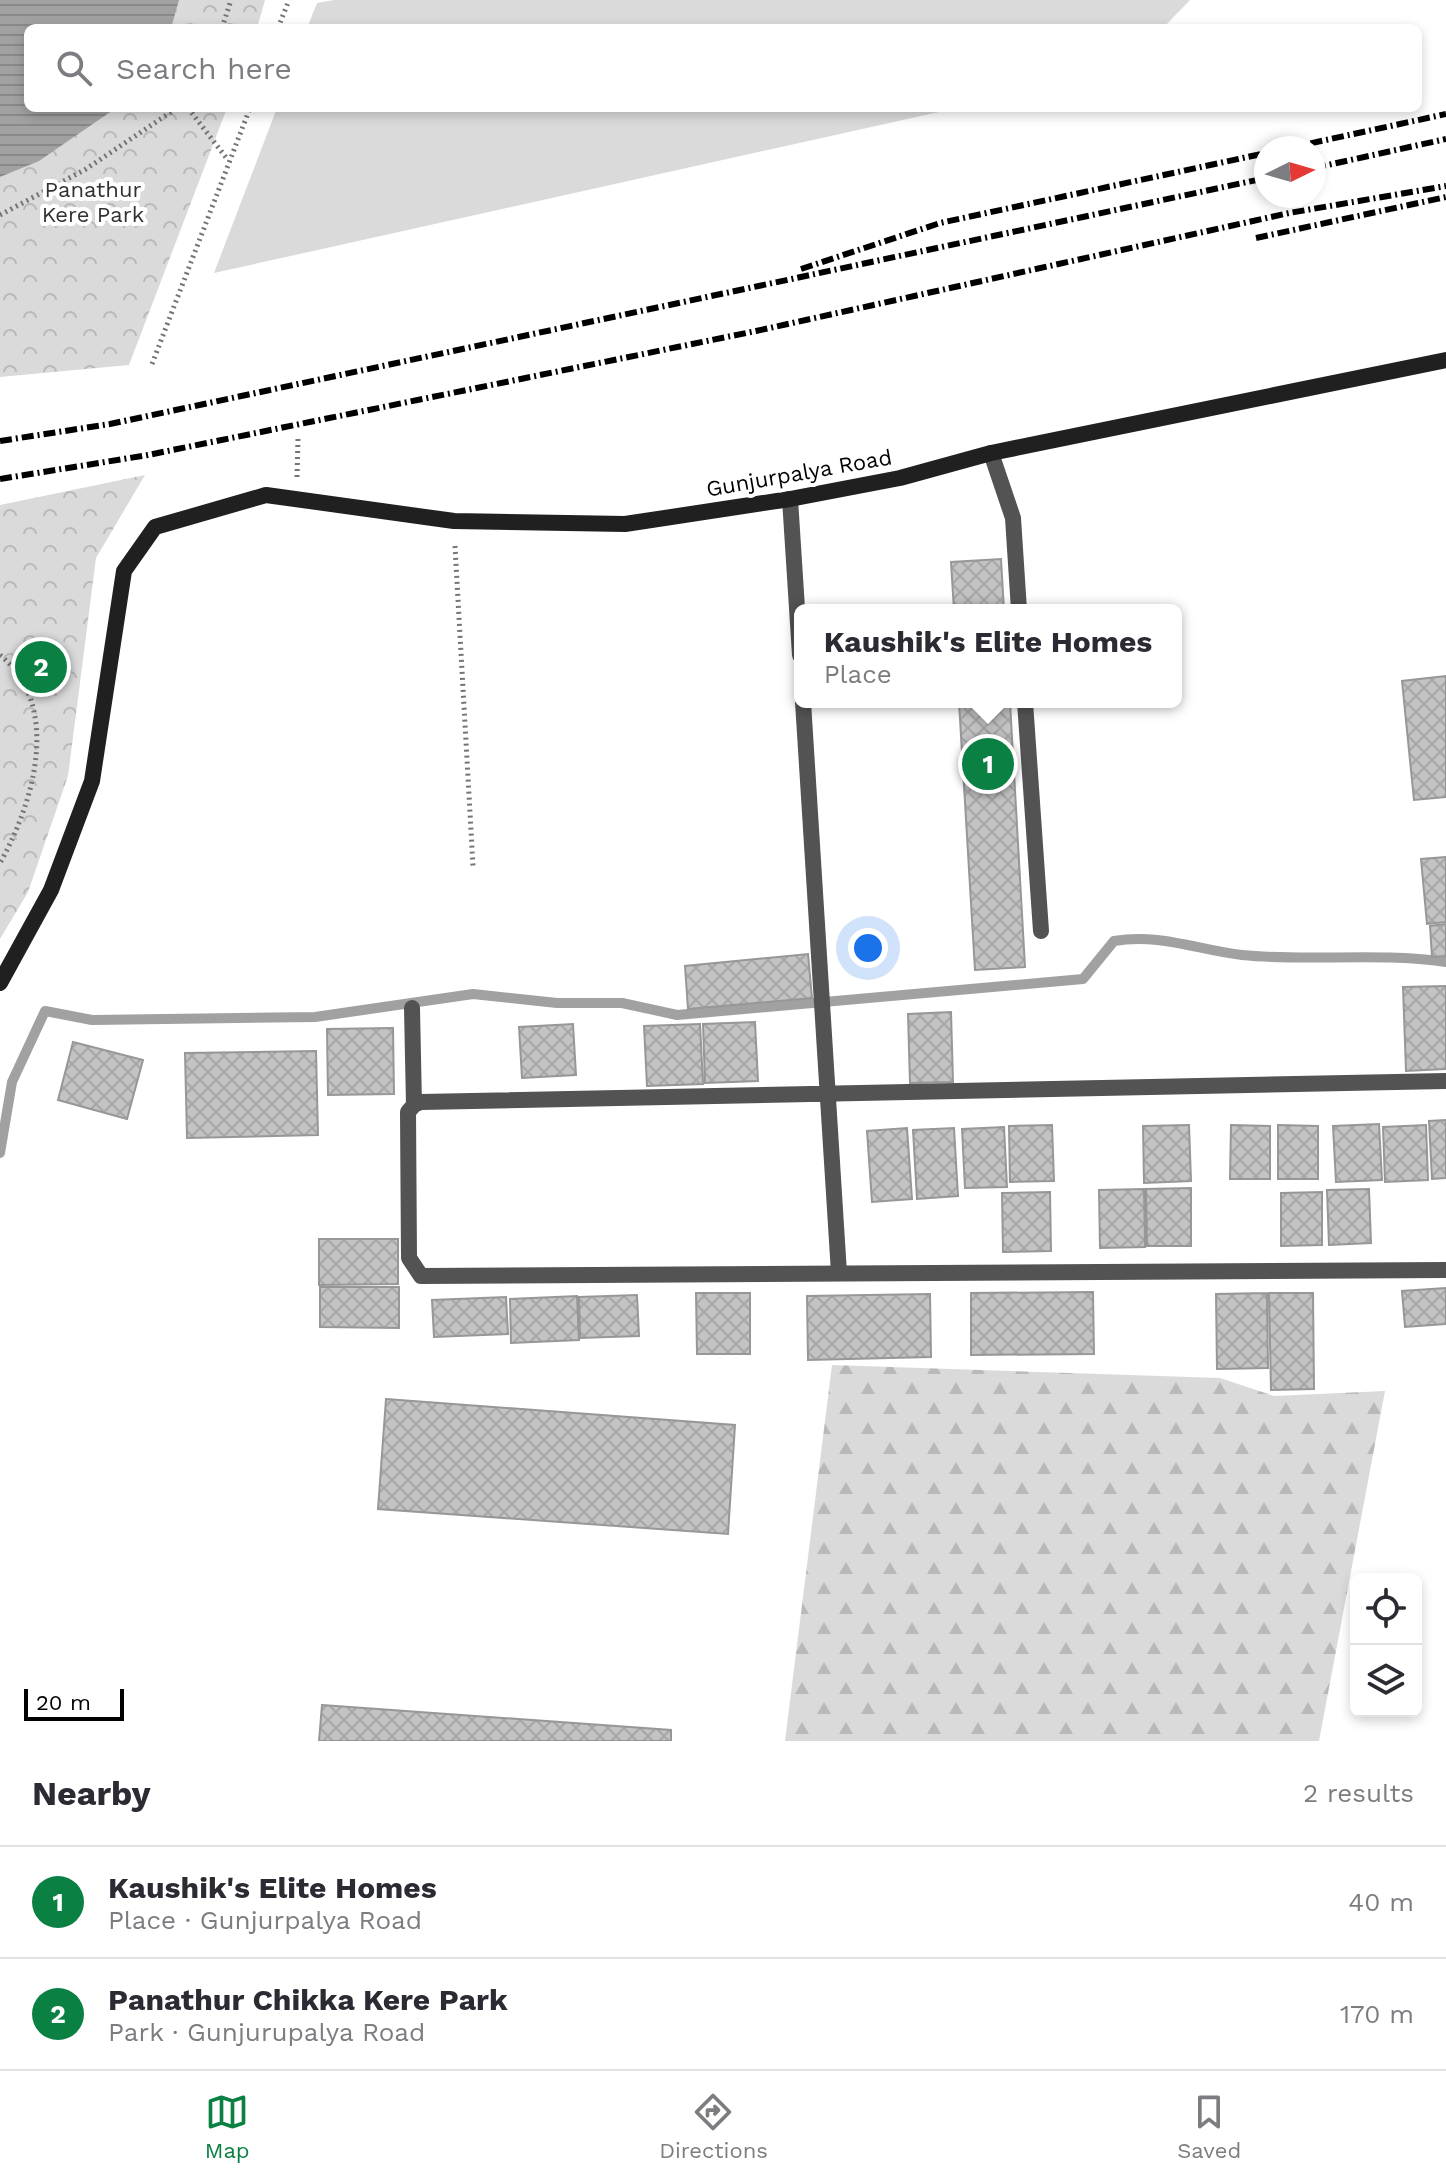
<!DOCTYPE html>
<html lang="en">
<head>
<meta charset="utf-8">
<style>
	:root { --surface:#fff; --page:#f2f2f3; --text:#2b2b33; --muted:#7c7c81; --line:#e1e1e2; --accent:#0b8043 }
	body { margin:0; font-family:"Work Sans",sans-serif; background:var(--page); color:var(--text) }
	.controls { position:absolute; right:24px; bottom:24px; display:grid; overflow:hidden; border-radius:12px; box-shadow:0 4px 12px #0003 }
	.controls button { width:72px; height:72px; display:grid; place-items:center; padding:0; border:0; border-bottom:2px solid var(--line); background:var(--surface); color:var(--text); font:40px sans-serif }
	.compass { position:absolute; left:1254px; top:136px; width:72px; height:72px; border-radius:50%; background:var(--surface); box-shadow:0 4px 12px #0003; rotate:85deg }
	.scale { position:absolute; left:24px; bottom:20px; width:100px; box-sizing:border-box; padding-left:8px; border:4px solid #000; border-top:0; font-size:22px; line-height:28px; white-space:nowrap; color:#000; -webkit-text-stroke:6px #fff; paint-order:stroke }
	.you { position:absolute; left:868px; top:948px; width:28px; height:28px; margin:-20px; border:6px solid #fff; border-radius:50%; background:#1a73e8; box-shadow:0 0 0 12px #1a73e833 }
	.badge { display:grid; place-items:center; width:52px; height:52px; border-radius:50%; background:var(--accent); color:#fff; font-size:26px; font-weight:700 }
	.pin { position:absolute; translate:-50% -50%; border:4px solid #fff; box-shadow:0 2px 8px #0006 }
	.popup { position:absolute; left:794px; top:604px; width:388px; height:104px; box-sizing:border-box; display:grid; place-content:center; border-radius:12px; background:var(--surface); filter:drop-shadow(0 2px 6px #0005); font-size:26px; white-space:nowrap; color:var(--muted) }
	.popup b { font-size:30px; color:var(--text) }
	.popup::after { content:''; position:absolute; left:50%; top:100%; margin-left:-16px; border:16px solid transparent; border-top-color:var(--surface) }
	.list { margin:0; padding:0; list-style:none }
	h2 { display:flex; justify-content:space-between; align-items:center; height:104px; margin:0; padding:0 32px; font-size:34px }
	h2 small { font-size:26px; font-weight:400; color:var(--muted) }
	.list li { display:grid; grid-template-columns:52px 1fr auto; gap:24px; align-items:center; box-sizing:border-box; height:112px; padding:0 32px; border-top:2px solid var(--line) }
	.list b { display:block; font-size:30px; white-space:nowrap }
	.list p { margin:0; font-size:26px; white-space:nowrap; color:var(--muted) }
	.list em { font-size:26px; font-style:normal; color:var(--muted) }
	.icon { flex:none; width:44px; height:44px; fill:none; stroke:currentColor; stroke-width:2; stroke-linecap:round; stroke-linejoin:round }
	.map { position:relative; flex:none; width:1446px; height:1741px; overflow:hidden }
	.search { position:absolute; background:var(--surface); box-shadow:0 4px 12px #0003; left:24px; right:24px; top:24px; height:88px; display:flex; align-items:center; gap:20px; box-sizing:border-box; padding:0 28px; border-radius:12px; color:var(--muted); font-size:30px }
	.sheet { height:328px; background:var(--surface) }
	nav { display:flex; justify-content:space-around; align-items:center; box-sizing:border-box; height:112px; border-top:2px solid var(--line); background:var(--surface); font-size:22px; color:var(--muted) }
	nav a { display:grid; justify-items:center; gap:4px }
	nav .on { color:var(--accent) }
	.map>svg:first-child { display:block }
	.grass { fill:#dadada }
	.forest { fill:url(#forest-firs) }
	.park { fill:url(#park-crowns) }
	.water { fill:url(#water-rules) }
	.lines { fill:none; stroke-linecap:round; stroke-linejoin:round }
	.stream { stroke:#a1a1a1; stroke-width:10 }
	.building { fill:url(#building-cross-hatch); stroke:#979797; stroke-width:2 }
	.path { stroke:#757575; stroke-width:5; stroke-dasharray:2 4; stroke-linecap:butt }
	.lane { stroke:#535353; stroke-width:16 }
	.street { stroke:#535353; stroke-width:16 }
	.secondary { stroke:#202020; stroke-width:16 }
	.rail { stroke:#000; stroke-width:6; stroke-dasharray:12 4 2 4; stroke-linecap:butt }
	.labels { text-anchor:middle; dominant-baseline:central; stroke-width:8; stroke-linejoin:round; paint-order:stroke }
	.park-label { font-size:22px; fill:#313131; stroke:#fff }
	.street-label { font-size:22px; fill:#000; stroke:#fff }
</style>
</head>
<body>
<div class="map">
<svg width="1446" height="1741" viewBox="0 0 1446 1741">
	<defs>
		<pattern id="forest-firs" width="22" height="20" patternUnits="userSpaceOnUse" patternTransform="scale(2)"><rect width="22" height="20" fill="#dadada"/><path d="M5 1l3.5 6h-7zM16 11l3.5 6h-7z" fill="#b9b9b9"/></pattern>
		<pattern id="park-crowns" width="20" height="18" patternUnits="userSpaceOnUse" patternTransform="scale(2)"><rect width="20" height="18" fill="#dadada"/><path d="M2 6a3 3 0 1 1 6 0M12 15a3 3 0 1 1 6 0" fill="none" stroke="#b9b9b9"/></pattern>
		<pattern id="water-rules" width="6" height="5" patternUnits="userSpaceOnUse" patternTransform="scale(2)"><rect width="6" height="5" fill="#a1a1a1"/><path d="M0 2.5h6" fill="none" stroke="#898989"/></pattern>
		<pattern id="building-cross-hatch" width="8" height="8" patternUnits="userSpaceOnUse" patternTransform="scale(2)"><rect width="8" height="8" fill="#c3c3c3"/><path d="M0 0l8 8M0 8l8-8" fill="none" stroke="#a6a6a6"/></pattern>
	</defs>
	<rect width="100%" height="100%" fill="#fff"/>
	<path class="grass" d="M 334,0 L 1190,0 L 1163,28 L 307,28 L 317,3 Z
		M 277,108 L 957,108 L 214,273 Z"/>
	<path class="forest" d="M 832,1365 L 1220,1378 L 1274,1396 L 1385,1391 L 1319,1741 L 785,1741 Z"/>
	<path class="park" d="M 0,0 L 265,0 L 257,28 L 28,28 L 28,108 L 227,108 L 129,365 L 0,377 Z
		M 145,475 L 96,558 L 68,776 L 28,892 L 0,939 L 0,505 Z"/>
	<path class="water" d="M 0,0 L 179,0 L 171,28 L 28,28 L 28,108 L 116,108 L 39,161 L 0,177 Z"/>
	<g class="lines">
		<path class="stream" d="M 0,1153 L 12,1082 L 45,1011 L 92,1020 L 315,1017 L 473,994 L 557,1003 L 622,1003 L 677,1015 L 1083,979 L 1114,941 C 1159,933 1198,950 1242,955 C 1309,962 1376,952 1446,962"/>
	</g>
	<path class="building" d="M 1001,559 L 1004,610 L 954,610 L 951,562 Z
		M 1446,676 L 1446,797 L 1414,800 L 1402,681 Z
		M 959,702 L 1010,702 L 1025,967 L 975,970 Z
		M 1446,857 L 1446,922 L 1427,924 L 1421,859 Z
		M 1446,924 L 1446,956 L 1432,957 L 1430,926 Z
		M 808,954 L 812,998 L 688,1009 L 685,966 Z
		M 1446,986 L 1446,1069 L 1406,1071 L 1403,987 Z
		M 951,1012 L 953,1082 L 910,1083 L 908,1014 Z
		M 755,1022 L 758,1081 L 705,1083 L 703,1024 Z
		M 573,1024 L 576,1075 L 522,1078 L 519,1027 Z
		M 700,1024 L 703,1084 L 647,1086 L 644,1026 Z
		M 393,1028 L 394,1094 L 328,1095 L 327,1029 Z
		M 73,1042 L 143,1060 L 127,1119 L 58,1100 Z
		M 316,1051 L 318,1135 L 187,1138 L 185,1053 Z
		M 1446,1120 L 1446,1178 L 1432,1179 L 1429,1121 Z
		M 1379,1124 L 1382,1180 L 1336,1182 L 1333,1126 Z
		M 1052,1125 L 1054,1181 L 1010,1182 L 1009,1126 Z
		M 1189,1125 L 1191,1181 L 1144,1183 L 1143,1126 Z
		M 1231,1125 L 1270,1126 L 1270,1179 L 1230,1179 Z
		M 1278,1125 L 1318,1126 L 1318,1179 L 1278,1179 Z
		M 1426,1125 L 1428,1180 L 1385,1182 L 1383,1127 Z
		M 1004,1127 L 1007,1187 L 965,1188 L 962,1129 Z
		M 907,1128 L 912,1199 L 872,1202 L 867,1131 Z
		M 954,1128 L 958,1196 L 917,1199 L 913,1130 Z
		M 1191,1188 L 1191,1246 L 1147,1246 L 1146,1189 Z
		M 1144,1189 L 1145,1247 L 1100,1248 L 1099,1190 Z
		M 1369,1189 L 1371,1243 L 1329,1245 L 1327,1190 Z
		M 1050,1192 L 1051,1251 L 1003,1252 L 1002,1193 Z
		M 1322,1192 L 1322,1245 L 1281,1246 L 1281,1193 Z
		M 319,1239 L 398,1239 L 398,1284 L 319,1285 Z
		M 320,1287 L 399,1287 L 399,1328 L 320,1327 Z
		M 1446,1288 L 1446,1324 L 1405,1327 L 1402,1291 Z
		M 1093,1292 L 1094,1354 L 971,1355 L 971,1293 Z
		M 696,1293 L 750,1293 L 750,1354 L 697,1354 Z
		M 1267,1293 L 1268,1368 L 1217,1369 L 1216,1294 Z
		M 1269,1293 L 1313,1293 L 1314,1389 L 1271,1390 Z
		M 930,1294 L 931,1357 L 808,1360 L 807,1296 Z
		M 637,1295 L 639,1336 L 580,1338 L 579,1297 Z
		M 577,1296 L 579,1340 L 511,1343 L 510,1299 Z
		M 506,1297 L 508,1334 L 434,1337 L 432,1300 Z
		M 386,1399 L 735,1425 L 728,1534 L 378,1509 Z
		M 322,1705 L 671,1730 L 671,1741 L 319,1741 Z"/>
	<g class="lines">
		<path class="path" d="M 222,28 L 231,0
			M 278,28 L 289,0
			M 188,108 L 228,160
			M 0,215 L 86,169 L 177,108
			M 152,364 L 250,108
			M 297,477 L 298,438
			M 455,546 L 473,866
			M 0,655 C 63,707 33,804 0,863"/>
		<path class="lane" d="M 991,453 L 1013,518 L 1019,610
			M 1025,702 L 1041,931"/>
		<path class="street" d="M 790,499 L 800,655
			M 803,702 L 839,1273
			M 412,1008 L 414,1105 L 408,1112 L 409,1258 L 421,1276 L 1446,1270
			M 414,1105 L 421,1102 L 1446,1081"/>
		<path class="secondary" d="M 0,983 L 51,890 L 92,781 L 124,571 L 155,527 L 266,495 L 454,521 L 625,524 L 790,499 L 900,478 L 991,453 L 1446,360"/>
		<path class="rail" d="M 1289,148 L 1446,114
			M 1314,168 L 1446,139
			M 1256,238 L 1446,197
			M 801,269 L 940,223 L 1266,153
			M 0,441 L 110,424 L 1266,178
			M 0,479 L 148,455 L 756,331 L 1289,213 L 1446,186"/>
	</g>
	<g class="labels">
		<g class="park-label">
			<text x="93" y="189">Panathur<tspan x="93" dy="25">Kere Park</tspan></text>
		</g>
		<g class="street-label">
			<text transform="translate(799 473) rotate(-10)">Gunjurpalya Road</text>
		</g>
	</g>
</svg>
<div class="controls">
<button><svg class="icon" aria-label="locate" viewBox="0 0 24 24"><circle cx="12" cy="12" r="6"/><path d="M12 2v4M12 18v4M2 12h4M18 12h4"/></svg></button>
<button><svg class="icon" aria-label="layers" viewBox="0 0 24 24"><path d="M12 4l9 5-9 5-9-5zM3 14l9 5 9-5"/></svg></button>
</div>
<svg class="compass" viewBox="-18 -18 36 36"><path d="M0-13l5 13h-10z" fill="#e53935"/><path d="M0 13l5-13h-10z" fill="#7c7c81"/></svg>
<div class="scale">20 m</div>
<div class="you"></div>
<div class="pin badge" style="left:988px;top:764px">1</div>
<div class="popup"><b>Kaushik's Elite Homes</b>Place</div>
<div class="pin badge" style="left:41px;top:667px">2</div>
<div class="search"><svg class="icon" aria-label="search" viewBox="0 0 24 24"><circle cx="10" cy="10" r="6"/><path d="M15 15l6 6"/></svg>Search here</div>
</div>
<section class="sheet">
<h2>Nearby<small>2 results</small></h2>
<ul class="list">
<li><span class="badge">1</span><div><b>Kaushik's Elite Homes</b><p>Place · Gunjurpalya Road</p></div><em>40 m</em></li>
<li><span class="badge">2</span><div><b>Panathur Chikka Kere Park</b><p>Park · Gunjurupalya Road</p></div><em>170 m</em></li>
</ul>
</section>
<nav>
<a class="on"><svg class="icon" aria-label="map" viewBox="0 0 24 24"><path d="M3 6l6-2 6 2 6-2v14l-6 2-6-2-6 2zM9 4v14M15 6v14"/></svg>Map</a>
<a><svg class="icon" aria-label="directions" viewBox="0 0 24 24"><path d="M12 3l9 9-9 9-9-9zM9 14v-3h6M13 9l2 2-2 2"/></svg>Directions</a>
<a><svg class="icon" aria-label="saved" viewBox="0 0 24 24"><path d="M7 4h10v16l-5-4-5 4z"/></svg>Saved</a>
</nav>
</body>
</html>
